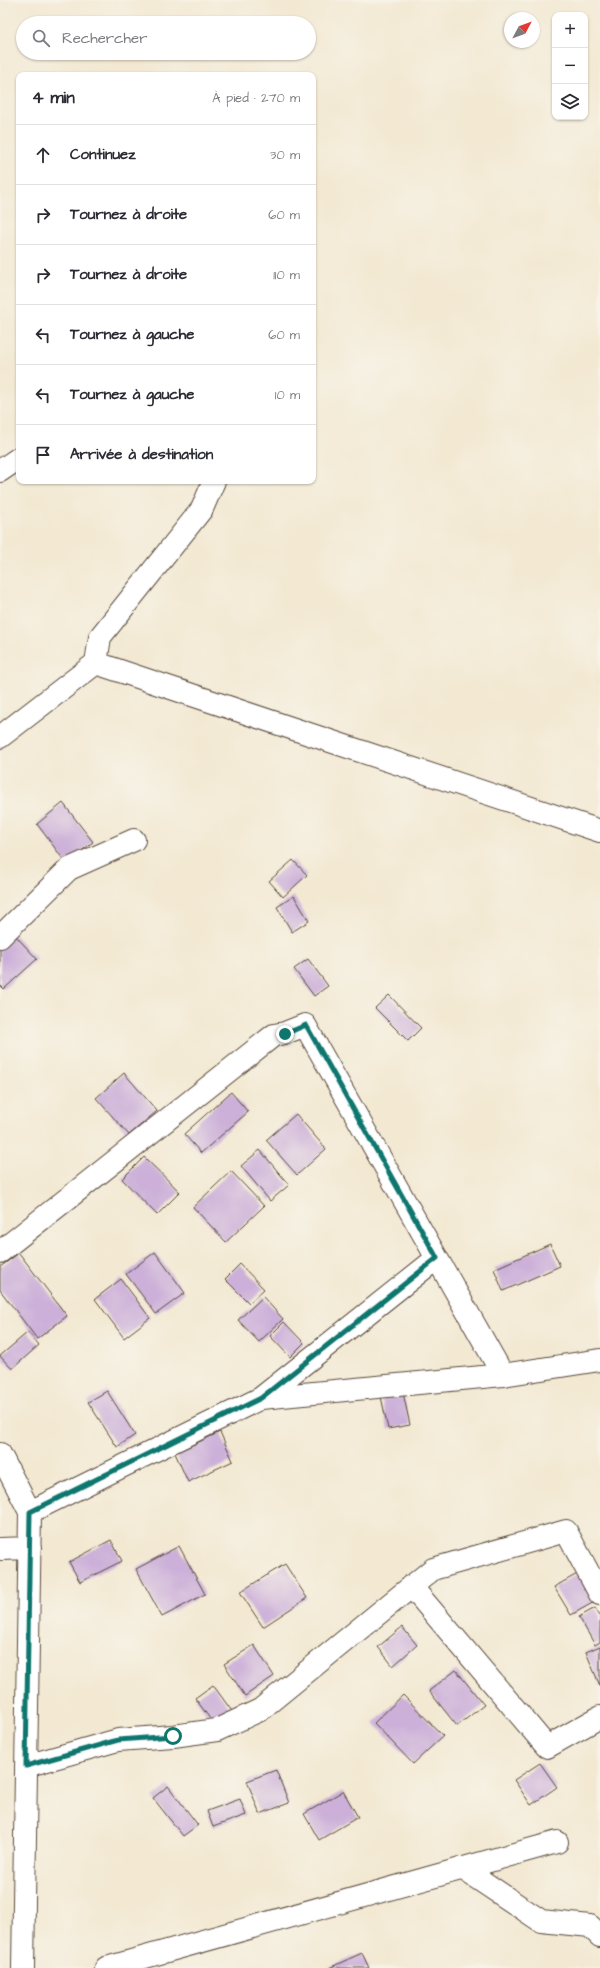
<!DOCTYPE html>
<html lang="fr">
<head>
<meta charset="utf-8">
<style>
	:root { --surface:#fff; --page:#f2f2f3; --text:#2b2b33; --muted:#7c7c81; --line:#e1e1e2 }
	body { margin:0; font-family:"Architects Daughter",sans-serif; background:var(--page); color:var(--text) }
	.controls { position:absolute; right:12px; top:12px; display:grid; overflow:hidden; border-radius:8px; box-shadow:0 1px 3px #0004 }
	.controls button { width:36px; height:36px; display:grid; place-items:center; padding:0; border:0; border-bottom:1px solid var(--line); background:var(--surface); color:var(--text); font:20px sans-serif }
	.compass { position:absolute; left:504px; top:12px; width:36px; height:36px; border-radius:50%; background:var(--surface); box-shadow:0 1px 3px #0004; rotate:49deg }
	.stop { position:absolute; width:12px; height:12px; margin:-9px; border:3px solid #0f766e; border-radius:50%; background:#fff }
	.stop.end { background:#0f766e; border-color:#fff; box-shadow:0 1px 4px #0008 }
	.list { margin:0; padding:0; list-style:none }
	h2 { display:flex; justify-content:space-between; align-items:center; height:52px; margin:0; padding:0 16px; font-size:17px }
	h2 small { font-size:13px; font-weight:400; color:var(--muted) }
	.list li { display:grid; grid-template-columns:26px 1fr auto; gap:12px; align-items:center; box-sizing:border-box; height:60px; padding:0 16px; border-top:1px solid var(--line) }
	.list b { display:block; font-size:15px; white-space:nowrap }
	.list em { font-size:13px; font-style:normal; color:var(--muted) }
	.icon { flex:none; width:22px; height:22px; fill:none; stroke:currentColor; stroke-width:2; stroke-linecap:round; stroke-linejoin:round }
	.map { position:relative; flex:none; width:600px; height:1968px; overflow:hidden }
	.search { position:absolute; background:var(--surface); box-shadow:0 1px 3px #0004; left:16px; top:16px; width:300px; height:44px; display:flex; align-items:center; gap:10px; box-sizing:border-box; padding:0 14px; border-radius:22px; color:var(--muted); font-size:15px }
	.panel { position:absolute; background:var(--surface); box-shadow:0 1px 3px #0004; left:16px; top:72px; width:300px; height:412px; border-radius:8px }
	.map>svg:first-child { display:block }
	.building { fill:#ccb0d9 }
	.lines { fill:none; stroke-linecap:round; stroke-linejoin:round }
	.minor-casing { stroke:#574739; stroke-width:24 }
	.minor { stroke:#fff; stroke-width:22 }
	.route { stroke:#0f766e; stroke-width:5 }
</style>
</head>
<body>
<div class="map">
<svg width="600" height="1968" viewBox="0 0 600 1968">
	<rect width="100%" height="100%" fill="#f7f3e8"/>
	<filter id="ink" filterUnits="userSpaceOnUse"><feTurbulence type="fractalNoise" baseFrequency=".025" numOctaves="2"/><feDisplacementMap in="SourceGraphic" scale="8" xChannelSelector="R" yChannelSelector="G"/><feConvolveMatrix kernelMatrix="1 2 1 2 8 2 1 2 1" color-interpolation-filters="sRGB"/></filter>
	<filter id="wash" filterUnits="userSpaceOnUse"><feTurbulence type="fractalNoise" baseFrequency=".012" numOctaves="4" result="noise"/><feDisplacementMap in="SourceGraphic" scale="16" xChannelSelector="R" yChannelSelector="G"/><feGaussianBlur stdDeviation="0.9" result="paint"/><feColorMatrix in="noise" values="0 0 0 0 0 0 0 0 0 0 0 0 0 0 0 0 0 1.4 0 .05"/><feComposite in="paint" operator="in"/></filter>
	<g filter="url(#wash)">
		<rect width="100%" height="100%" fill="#f3e9d3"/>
		<g id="blocks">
			<path class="building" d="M 63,803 L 93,842 L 66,863 L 37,824 Z
				M 293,860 L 307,875 L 283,897 L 269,881 Z
				M 294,896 L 309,921 L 292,932 L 277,907 Z
				M 13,933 L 37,959 L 4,989 L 0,985 L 0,945 Z
				M 308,959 L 328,986 L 314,996 L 294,969 Z
				M 389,995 L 421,1028 L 408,1041 L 375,1008 Z
				M 124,1073 L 157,1111 L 129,1135 L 96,1098 Z
				M 231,1092 L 248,1112 L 201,1153 L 184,1134 Z
				M 296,1114 L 326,1149 L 297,1175 L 266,1140 Z
				M 260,1150 L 289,1185 L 270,1201 L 241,1166 Z
				M 144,1157 L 180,1192 L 157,1215 L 122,1179 Z
				M 231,1171 L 264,1206 L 226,1242 L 193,1207 Z
				M 550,1244 L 560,1266 L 503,1291 L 494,1269 Z
				M 155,1252 L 185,1293 L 156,1314 L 126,1274 Z
				M 19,1253 L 67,1316 L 37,1339 L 0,1290 L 0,1267 Z
				M 240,1264 L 264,1289 L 249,1303 L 225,1279 Z
				M 121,1279 L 150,1318 L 124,1338 L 95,1299 Z
				M 263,1297 L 283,1319 L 259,1342 L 238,1320 Z
				M 284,1322 L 304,1343 L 290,1357 L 270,1336 Z
				M 28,1332 L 39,1345 L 12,1369 L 0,1356 Z
				M 402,1388 L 410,1425 L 388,1429 L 380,1392 Z
				M 107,1391 L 135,1435 L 117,1447 L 88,1402 Z
				M 220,1432 L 233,1461 L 188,1482 L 175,1453 Z
				M 111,1540 L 122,1561 L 80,1582 L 69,1562 Z
				M 179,1546 L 205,1594 L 162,1617 L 136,1569 Z
				M 285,1564 L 307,1598 L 263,1627 L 240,1592 Z
				M 579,1573 L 596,1601 L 571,1615 L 554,1587 Z
				M 595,1608 L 600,1616 L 600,1642 L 595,1645 L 579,1617 Z
				M 402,1627 L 417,1645 L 393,1666 L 378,1647 Z
				M 254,1645 L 274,1676 L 245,1696 L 224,1664 Z
				M 600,1646 L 600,1686 L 586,1652 Z
				M 456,1670 L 484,1705 L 457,1726 L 429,1691 Z
				M 213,1685 L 234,1714 L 216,1727 L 195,1698 Z
				M 403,1695 L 443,1736 L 413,1764 L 374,1723 Z
				M 540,1763 L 557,1787 L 531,1805 L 514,1780 Z
				M 276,1770 L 289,1803 L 260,1814 L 247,1781 Z
				M 168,1786 L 198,1825 L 183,1836 L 153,1798 Z
				M 343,1791 L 358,1817 L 319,1840 L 304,1814 Z
				M 240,1799 L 246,1815 L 213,1827 L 207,1811 Z
				M 362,1953 L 369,1968 L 329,1968 Z"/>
		</g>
	</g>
	<g filter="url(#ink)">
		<use href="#blocks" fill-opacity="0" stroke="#574739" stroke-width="1"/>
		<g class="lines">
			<g class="minor-casing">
				<path id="minor" d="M 0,471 L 19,458
					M 96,663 L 600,831
					M 0,737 L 96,663 L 100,637 L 202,509 L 214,481
					M 0,937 L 69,869 L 134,840
					M 0,1252 L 274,1035 L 285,1033 L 305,1025 L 503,1375
					M 261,1398 L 503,1375 L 600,1360
					M 0,1454 L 30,1512
					M 0,1549 L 30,1548
					M 411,1586 L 547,1747 L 600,1717
					M 26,1766 L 118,1740 L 173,1736 L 217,1730 L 260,1710 L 433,1569 L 566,1531 L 600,1594
					M 462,1868 L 541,1921 L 590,1926 L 600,1936
					M 23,1968 L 30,1512 L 261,1398 L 437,1258
					M 106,1968 L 557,1842"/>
			</g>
			<use href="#minor" class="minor"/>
		</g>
	</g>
	<g class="lines" filter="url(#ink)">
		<path class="route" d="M 173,1736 L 118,1740 L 26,1766 L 30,1512 L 261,1398 L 437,1258 L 306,1025 L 285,1034"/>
	</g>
</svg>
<div class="controls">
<button>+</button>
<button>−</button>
<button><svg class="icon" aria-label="layers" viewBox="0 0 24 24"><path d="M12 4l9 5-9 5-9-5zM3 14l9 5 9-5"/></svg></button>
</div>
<svg class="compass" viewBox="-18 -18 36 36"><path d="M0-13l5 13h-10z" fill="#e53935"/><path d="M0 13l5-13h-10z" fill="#7c7c81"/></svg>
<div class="stop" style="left:173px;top:1736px"></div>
<div class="stop end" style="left:285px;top:1034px"></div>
<div class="search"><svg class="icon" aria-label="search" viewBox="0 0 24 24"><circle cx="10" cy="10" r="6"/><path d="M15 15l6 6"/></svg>Rechercher</div>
<section class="panel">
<h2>4 min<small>À pied · 270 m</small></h2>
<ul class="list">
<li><svg class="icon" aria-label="ahead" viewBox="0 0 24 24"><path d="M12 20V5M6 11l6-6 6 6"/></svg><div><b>Continuez</b></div><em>30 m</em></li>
<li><svg class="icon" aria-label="right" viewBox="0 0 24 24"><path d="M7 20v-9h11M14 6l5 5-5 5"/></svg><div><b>Tournez à droite</b></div><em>60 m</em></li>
<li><svg class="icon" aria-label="right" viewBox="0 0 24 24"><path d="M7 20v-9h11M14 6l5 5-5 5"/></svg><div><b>Tournez à droite</b></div><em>110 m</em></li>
<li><svg class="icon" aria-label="left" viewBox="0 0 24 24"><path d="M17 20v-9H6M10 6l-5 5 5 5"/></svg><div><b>Tournez à gauche</b></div><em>60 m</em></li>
<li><svg class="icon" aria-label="left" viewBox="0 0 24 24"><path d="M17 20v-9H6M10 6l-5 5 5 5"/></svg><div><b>Tournez à gauche</b></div><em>10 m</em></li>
<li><svg class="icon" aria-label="arrive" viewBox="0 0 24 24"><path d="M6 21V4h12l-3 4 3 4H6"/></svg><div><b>Arrivée à destination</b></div></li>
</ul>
</section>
</div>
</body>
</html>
